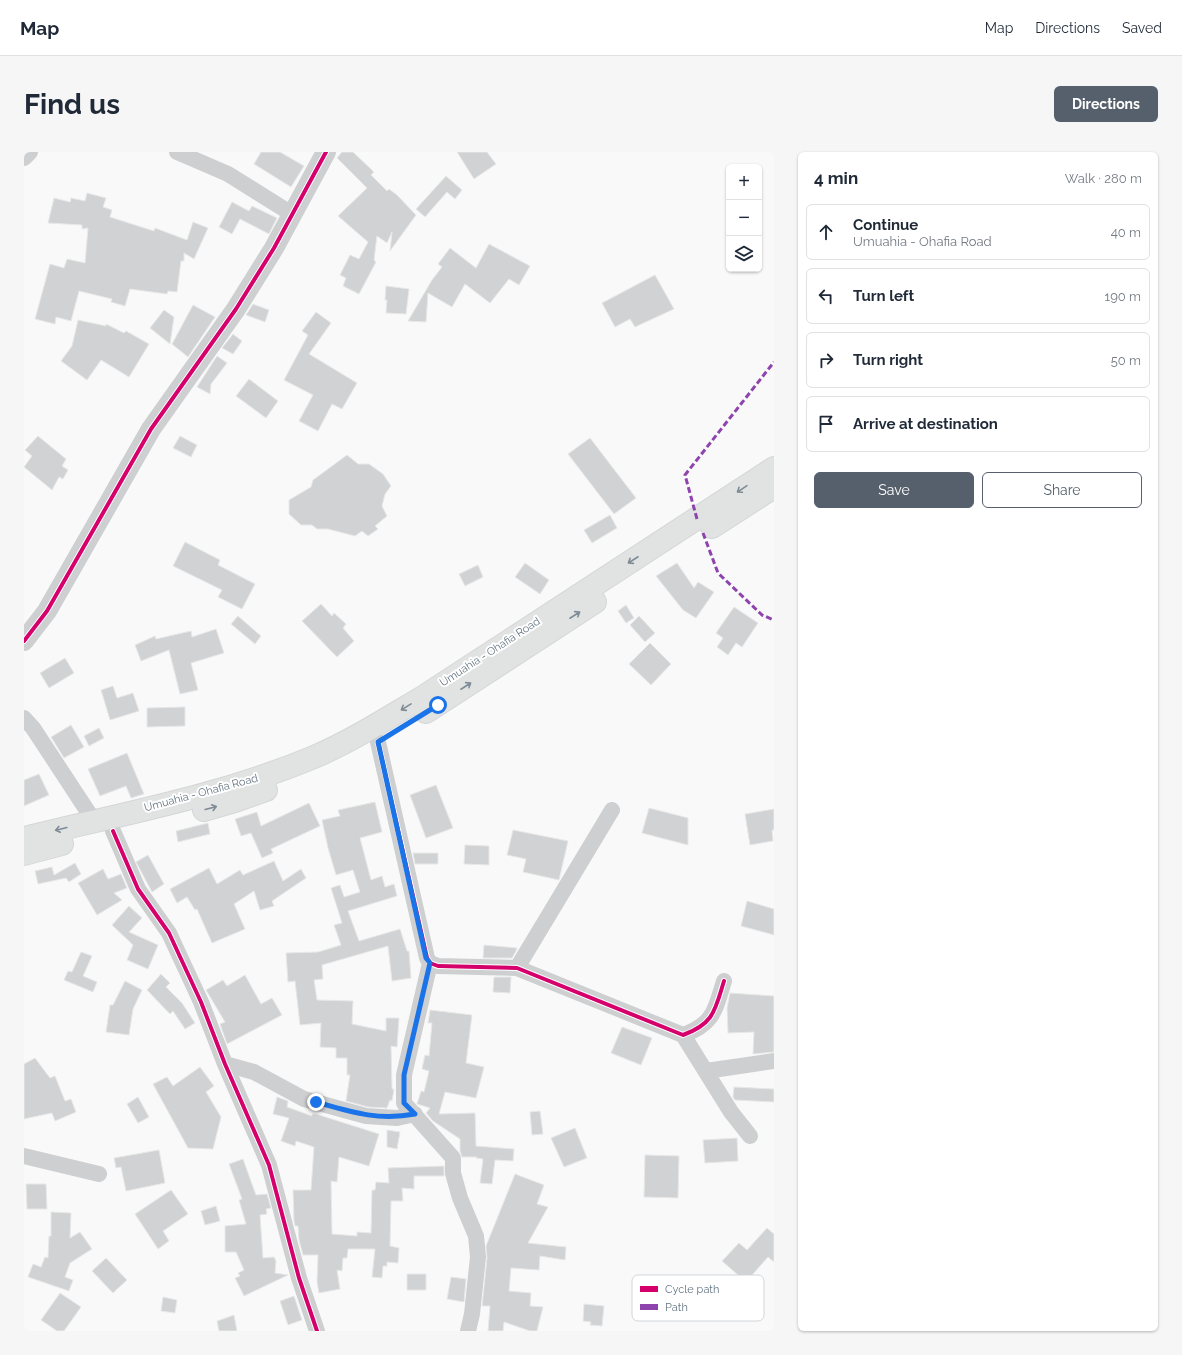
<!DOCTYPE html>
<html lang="en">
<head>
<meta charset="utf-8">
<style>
	:root { --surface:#fff; --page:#f6f6f7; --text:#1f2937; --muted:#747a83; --line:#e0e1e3; --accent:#56606c }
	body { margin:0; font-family:Raleway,sans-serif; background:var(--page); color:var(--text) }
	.controls { position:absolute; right:12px; top:12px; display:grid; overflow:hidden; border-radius:6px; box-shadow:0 1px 3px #0004 }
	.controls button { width:36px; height:36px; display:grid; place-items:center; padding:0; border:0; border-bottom:1px solid var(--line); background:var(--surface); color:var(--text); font:20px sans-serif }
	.stop { position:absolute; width:12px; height:12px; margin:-9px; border:3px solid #1a73e8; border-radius:50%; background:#fff }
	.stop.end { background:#1a73e8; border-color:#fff; box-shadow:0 1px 4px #0008 }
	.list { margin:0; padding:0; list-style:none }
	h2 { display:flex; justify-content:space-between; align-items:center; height:52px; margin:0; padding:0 16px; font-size:17px }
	h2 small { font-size:13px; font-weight:400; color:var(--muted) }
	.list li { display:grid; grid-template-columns:26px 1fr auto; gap:12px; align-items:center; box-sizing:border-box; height:56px; margin:0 8px 8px; padding:0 8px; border:1px solid var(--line); border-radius:6px }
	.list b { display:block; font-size:15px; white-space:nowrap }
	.list p { margin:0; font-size:13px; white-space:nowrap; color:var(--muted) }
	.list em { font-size:13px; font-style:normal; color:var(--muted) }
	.actions { display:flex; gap:8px; padding:12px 16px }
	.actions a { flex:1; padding:9px 0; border:1px solid var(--accent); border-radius:6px; text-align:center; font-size:14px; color:var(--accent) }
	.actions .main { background:var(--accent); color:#fff }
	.icon { flex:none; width:22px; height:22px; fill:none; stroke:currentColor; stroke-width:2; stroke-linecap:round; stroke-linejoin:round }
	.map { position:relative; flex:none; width:750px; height:1179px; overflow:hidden; border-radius:6px }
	header { display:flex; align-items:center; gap:24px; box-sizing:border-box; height:56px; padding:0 20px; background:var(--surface); border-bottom:1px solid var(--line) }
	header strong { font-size:19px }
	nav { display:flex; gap:22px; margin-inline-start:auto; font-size:14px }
	.intro { display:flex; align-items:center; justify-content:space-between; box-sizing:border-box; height:96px; padding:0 24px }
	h1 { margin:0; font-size:28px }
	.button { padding:10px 18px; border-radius:6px; background:var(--accent); color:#fff; font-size:14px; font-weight:700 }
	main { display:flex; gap:24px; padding:0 24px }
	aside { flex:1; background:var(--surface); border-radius:6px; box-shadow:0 1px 3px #0004 }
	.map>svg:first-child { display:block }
	.building { fill:#d0d2d3; stroke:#e8e8e8 }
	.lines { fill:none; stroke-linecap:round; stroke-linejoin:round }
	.secondary-casing { stroke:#d5d6d7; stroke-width:24 }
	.minor { stroke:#cecfd0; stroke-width:16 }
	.tertiary { stroke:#cecfd0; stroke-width:20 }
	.secondary { stroke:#e1e2e2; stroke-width:22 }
	.quiet { stroke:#8e44ad; stroke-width:3; stroke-dasharray:6 3; stroke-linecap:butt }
	.cycleway-casing { stroke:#fff; stroke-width:6 }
	.cycleway { stroke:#d6006c; stroke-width:4 }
	.oneway { stroke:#7e8c96 }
	.route { stroke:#1a73e8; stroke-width:5 }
	.labels { text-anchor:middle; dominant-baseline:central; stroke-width:4; stroke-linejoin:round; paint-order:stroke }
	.street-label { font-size:11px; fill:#657683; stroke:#fff }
	.key { fill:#fff; stroke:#d1d6da; stroke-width:1 }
	.key-label { font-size:11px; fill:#657683 }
</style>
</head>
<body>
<header>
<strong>Map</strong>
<nav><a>Map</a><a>Directions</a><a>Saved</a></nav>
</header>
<div class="intro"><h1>Find us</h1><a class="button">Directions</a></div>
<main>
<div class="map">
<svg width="750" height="1179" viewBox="0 0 750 1179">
	<rect width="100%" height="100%" fill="#f9f9f9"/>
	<path class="building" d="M 237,0 L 256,0 L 280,14 L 267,35 L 230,12 Z
		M 318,0 L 329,0 L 350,20 L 347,23 L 363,39 L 365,37 L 373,43 L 392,63 L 366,99 L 368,80 L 363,91 L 353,84 L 350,108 L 352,110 L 335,142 L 319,134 L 322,126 L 316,123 L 326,103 L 335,107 L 344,90 L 314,64 L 343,36 L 313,6 Z
		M 433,0 L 463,0 L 472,12 L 450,27 Z
		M 422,24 L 438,38 L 431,47 L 423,40 L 401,65 L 392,57 Z
		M 63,41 L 82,46 L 79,55 L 88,58 L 86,65 L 130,79 L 131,76 L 163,88 L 169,70 L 184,76 L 170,107 L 160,101 L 160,109 L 157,109 L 153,140 L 144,139 L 143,142 L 106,137 L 101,154 L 87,150 L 88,147 L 55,139 L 47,169 L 32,165 L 31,172 L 11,167 L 26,112 L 40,116 L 43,107 L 61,111 L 64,76 L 58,77 L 58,73 L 24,71 L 30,46 L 46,50 L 47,46 L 61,49 Z
		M 208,50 L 225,59 L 228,54 L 253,66 L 245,82 L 216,67 L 208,82 L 195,75 Z
		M 465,92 L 506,114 L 495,133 L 485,127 L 466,151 L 441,132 L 428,155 L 404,141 L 402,170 L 384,169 L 408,128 L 418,115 L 414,112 L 426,96 L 452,116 Z
		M 631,123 L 650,157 L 611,175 L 606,167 L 591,175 L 578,151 Z
		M 362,134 L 385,137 L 382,162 L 362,161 L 363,148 L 361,148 Z
		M 229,152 L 245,158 L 241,170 L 222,163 Z
		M 169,153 L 191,165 L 164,205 L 148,192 Z
		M 140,158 L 150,165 L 146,192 L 126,176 Z
		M 292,160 L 307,171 L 285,202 L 333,231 L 318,257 L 308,252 L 294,279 L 275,269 L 289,243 L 260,228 L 284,183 L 278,179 Z
		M 54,168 L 82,174 L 82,172 L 100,181 L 102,179 L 125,192 L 105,225 L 77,208 L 63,228 L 37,209 L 48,194 Z
		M 209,182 L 218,189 L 209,202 L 198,196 Z
		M 193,204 L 203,211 L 187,232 L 186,242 L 173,235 Z
		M 225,227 L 254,249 L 242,266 L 212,244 Z
		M 14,284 L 42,307 L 38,314 L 44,318 L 39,327 L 35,325 L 28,338 L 0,315 L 8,304 L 1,298 Z
		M 156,284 L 173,293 L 167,305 L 149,296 Z
		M 566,286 L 612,346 L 590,362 L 544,302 Z
		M 323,303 L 334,312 L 345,312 L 359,322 L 367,334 L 361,342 L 358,354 L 363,364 L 351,374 L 354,377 L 344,384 L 338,379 L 331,384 L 304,377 L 293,377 L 288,373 L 277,373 L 265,362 L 265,348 L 287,335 L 289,328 Z
		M 586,363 L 593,376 L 568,391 L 560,378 Z
		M 161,390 L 196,408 L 194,413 L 231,432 L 218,457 L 194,445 L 198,438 L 149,414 Z
		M 501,411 L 525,428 L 516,442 L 491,425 Z
		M 653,411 L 670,436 L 674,430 L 690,440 L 672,466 L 659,458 L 632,424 Z
		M 454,413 L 459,425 L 441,434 L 435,422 Z
		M 297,452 L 308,464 L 310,461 L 322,472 L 319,476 L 330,489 L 313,505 L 278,469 Z
		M 602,453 L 610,466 L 602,471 L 594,459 Z
		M 710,455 L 734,471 L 718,495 L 712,491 L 704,503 L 693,495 L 699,486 L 692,481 Z
		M 214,464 L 237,484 L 231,492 L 207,472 Z
		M 615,464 L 631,481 L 621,490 L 606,473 Z
		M 192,477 L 200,501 L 167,511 L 174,538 L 156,542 L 145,498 L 117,509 L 111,493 L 131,484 L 132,487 L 167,479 L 168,485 Z
		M 626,491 L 647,512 L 627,533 L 605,512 Z
		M 41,506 L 50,521 L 25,536 L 16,521 Z
		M 89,534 L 93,546 L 109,541 L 115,559 L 86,568 L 77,538 Z
		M 161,555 L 161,574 L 123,575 L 123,556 Z
		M 47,573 L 60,595 L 40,606 L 27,585 Z
		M 75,576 L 80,586 L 65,594 L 60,584 Z
		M 103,601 L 120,642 L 107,646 L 102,634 L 76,644 L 64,617 Z
		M 15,622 L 25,643 L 0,654 L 0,628 Z
		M 412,633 L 429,676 L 402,686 L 386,643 Z
		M 351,650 L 358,680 L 336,686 L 347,728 L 358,724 L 361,735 L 370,732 L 373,744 L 324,759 L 335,789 L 376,777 L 383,799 L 385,799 L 387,826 L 368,829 L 364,794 L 298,813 L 299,827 L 290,828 L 293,848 L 329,849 L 328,872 L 362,879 L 362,866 L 375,866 L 373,895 L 367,894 L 368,937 L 370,937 L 368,949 L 366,948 L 363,956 L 344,955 L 322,949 L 326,923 L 323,923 L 323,906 L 312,906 L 312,896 L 296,895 L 297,871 L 276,873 L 271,829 L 264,830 L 262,801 L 294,800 L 317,793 L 310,773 L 318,771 L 307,736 L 316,733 L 320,745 L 336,740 L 329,718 L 312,723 L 304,696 L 298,668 L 316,664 L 314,658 Z
		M 285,651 L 296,674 L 247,697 L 249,701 L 238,706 L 227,681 L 217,684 L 211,667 L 233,660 L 237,674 Z
		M 625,656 L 664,666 L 664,693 L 618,681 Z
		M 750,657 L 750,678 L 748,678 L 749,689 L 726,693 L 721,662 Z
		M 184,671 L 186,682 L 154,690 L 152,679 Z
		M 489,678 L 544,689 L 535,728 L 499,720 L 502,707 L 483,703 Z
		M 441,693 L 465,694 L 465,713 L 440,712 Z
		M 389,701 L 414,701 L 414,712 L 391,712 Z
		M 124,703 L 140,732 L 128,740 L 112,710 Z
		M 250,709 L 259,729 L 277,717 L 282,726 L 248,749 L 250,754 L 236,758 L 230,739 L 210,752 L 221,777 L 188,791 L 173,757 L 171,758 L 163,745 L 153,751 L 146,737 L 185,716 L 193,732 L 216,718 L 219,723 Z
		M 51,711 L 57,722 L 45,730 L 42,726 L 14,732 L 11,719 L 28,715 L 30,723 Z
		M 79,717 L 84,727 L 97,722 L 103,736 L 90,741 L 98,748 L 73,763 L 54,731 Z
		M 723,749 L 750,757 L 750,783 L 717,774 Z
		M 105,754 L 118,766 L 105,780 L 134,793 L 124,817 L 103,808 L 109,793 L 88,773 Z
		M 460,793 L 493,796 L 492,799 L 488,806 L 459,806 Z
		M 57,800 L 68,804 L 59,824 L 73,830 L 69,840 L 40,828 L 44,819 L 48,820 Z
		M 137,822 L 146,831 L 142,835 L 158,851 L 171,871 L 161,877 L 149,859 L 146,862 L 123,838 Z
		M 221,823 L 237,852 L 248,846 L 258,863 L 203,892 L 196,872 L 201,870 L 182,838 L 199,828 L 203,834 Z
		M 470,825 L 487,825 L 486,841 L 469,840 Z
		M 101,829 L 118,838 L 109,857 L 105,883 L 82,880 L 86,853 L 89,853 Z
		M 706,841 L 750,844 L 750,900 L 729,902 L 730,880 L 704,881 L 703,856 Z
		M 406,858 L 448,863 L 442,911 L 460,915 L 452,946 L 421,940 L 415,962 L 451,961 L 452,994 L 490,997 L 489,1009 L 471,1008 L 468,1032 L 456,1031 L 459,1007 L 452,1006 L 453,1005 L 438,1005 L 436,999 L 436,987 L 409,969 L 402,961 L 406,956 L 393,952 L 397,939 L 400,940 L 405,919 L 398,917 L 401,903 L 405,904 L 408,871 L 404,871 Z
		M 598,875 L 628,886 L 617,913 L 587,901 Z
		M 11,906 L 26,926 L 31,924 L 41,949 L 47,947 L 52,960 L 31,969 L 28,961 L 0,967 L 0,912 Z
		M 176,915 L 190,934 L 182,940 L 197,965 L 189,997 L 164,996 L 129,932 L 143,925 L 149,934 Z
		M 710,935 L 750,937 L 750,950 L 711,948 L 709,945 Z
		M 114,945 L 125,965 L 114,971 L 103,952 Z
		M 253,945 L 264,949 L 263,955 L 288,964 L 288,962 L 292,962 L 355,982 L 345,1014 L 315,1005 L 313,1030 L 307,1029 L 308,1082 L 333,1084 L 333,1080 L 347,1081 L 348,1038 L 351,1038 L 352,1030 L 365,1031 L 364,1016 L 420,1014 L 420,1024 L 390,1024 L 390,1037 L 378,1036 L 379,1049 L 367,1049 L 366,1094 L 375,1096 L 374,1111 L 363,1110 L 363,1114 L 359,1114 L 358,1126 L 348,1125 L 351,1097 L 324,1097 L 323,1106 L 319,1106 L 318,1119 L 313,1118 L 316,1137 L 295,1141 L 293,1130 L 294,1103 L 279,1103 L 275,1088 L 274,1074 L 271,1074 L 270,1069 L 269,1038 L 287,1038 L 290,995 L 272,989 L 271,994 L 257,989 L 265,966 L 249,962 Z
		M 516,959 L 519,982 L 508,983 L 506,960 Z
		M 551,976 L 563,1006 L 540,1015 L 527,986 Z
		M 363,978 L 376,980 L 373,997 L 363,995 Z
		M 713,986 L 714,1009 L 681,1011 L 679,988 Z
		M 135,998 L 141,1031 L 102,1039 L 97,1015 L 92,1016 L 90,1006 Z
		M 621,1003 L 655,1004 L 654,1046 L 620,1045 Z
		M 219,1007 L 232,1043 L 243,1042 L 247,1056 L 242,1057 L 243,1062 L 236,1063 L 239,1106 L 250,1105 L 252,1109 L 251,1121 L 264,1123 L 220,1144 L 211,1126 L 216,1124 L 214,1121 L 220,1118 L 212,1100 L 201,1100 L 201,1074 L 222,1072 L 215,1048 L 218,1047 L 205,1012 Z
		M 491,1022 L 520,1033 L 513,1052 L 524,1055 L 504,1091 L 542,1095 L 541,1108 L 516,1104 L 515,1118 L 487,1116 L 485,1139 L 507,1141 L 506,1154 L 519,1155 L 513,1179 L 506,1179 L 480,1170 L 479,1179 L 464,1179 L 466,1154 L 458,1154 L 463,1106 L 462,1094 Z
		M 2,1032 L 22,1032 L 23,1057 L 3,1057 Z
		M 147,1038 L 164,1062 L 139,1079 L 145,1089 L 134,1097 L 111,1062 Z
		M 192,1054 L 196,1069 L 181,1073 L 177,1059 Z
		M 27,1060 L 47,1061 L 46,1086 L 56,1080 L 68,1097 L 46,1111 L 41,1125 L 49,1128 L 45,1139 L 4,1125 L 9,1112 L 17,1115 L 21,1105 L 24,1106 L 25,1084 L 27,1084 Z
		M 743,1076 L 750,1082 L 750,1110 L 744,1105 L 722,1130 L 698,1109 L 715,1091 L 723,1098 Z
		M 82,1106 L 103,1128 L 89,1141 L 68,1119 Z
		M 383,1122 L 402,1122 L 402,1138 L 383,1138 Z
		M 427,1125 L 442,1127 L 440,1150 L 423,1147 Z
		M 36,1141 L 57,1155 L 40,1179 L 33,1179 L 17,1168 Z
		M 270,1144 L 278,1168 L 264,1173 L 256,1149 Z
		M 139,1145 L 153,1148 L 151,1161 L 137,1159 Z
		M 560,1152 L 580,1154 L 578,1174 L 566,1173 L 567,1170 L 559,1169 Z
		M 210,1163 L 213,1179 L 195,1179 L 193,1169 Z"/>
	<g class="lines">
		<g class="secondary-casing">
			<path id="secondary" d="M 688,375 L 750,335
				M 402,560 L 571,450
				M 180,658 L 211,649 L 242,638
				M 0,686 C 97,662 197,644 290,605 C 328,589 363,566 399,545 L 750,316
				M 0,702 L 38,692"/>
		</g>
		<path class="minor" d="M 153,0 L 204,22 L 268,62
			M 0,6 L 6,0
			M 0,566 L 9,576 L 70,669
			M 354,590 L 403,806 L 406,811 L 414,814 L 493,816 L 659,883 C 690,872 691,858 700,829
			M 89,679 L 114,737 L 145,781 L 177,850 L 201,912 L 245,1013 L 275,1126 L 293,1179
			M 406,811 L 380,923 L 380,951 L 429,1006 L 429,1021 L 436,1046 L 452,1084 L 454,1105 L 448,1162 L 444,1179
			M 493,816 L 588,658
			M 659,883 L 707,960 L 726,984
			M 201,912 L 230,920 L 280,947 L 342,964 L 373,966 L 391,962
			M 682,919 L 750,909
			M 0,1004 L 75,1022"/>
		<path class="tertiary" d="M 0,489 L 23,459 L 127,277 L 212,157 L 250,96 L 302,0"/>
		<use href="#secondary" class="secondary"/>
		<path class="quiet" d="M 673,367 L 661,323 L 750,210
			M 679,381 L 694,421 L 738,463 L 750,468"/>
		<g class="cycleway-casing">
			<path id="cycleway" d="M 0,489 L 23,459 L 127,277 L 212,157 L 250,96 L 302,0
				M 354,590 L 403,806 L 406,811 L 414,814 L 493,816 L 659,883 C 690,872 691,858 700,829
				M 89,679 L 114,737 L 145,781 L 177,850 L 201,912 L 245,1013 L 275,1126 L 293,1179"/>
		</g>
		<use href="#cycleway" class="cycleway"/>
	</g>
	<defs><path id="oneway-shaft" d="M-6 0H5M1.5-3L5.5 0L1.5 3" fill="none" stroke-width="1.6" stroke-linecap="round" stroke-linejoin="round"/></defs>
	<g class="oneway">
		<use href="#oneway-shaft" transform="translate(718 337) rotate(146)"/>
		<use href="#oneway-shaft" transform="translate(609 408) rotate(147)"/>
		<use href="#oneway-shaft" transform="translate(551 463) rotate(-33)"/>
		<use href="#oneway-shaft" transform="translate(442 534) rotate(-33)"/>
		<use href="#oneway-shaft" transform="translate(382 555) rotate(148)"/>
		<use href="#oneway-shaft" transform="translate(187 656) rotate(-15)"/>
		<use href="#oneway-shaft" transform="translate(37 677) rotate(166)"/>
	</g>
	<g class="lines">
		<path class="route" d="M 292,950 C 327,960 354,969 391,962 L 380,951 L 380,923 L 406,811 L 402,806 L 354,590 L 414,553"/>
	</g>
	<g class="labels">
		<g class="street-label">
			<text transform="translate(466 500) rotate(-33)">Umuahia - Ohafia Road</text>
			<text transform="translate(177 641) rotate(-15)">Umuahia - Ohafia Road</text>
		</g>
	</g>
	<rect x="608" y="1123" width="132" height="46" rx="6" class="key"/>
	<rect x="616" y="1134" width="18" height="6" fill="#d6006c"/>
	<rect x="616" y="1152" width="18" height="6" fill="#8e44ad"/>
	<g class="key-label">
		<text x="641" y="1141">Cycle path</text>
		<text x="641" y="1159">Path</text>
	</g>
</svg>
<div class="controls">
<button>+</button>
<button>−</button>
<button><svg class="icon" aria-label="layers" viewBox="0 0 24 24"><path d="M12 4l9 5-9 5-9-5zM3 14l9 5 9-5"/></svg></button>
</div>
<div class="stop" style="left:414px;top:553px"></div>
<div class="stop end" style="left:292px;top:950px"></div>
</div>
<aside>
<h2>4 min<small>Walk · 280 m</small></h2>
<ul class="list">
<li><svg class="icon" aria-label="ahead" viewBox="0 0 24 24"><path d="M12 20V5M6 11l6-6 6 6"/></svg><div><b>Continue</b><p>Umuahia - Ohafia Road</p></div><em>40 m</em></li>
<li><svg class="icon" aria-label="left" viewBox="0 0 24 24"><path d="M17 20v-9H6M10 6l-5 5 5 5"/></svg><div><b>Turn left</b></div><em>190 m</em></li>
<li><svg class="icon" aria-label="right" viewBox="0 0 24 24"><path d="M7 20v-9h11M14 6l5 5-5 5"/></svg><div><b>Turn right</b></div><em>50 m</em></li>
<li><svg class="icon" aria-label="arrive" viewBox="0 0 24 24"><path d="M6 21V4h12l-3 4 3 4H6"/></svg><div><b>Arrive at destination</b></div></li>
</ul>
<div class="actions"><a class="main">Save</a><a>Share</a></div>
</aside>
</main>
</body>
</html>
